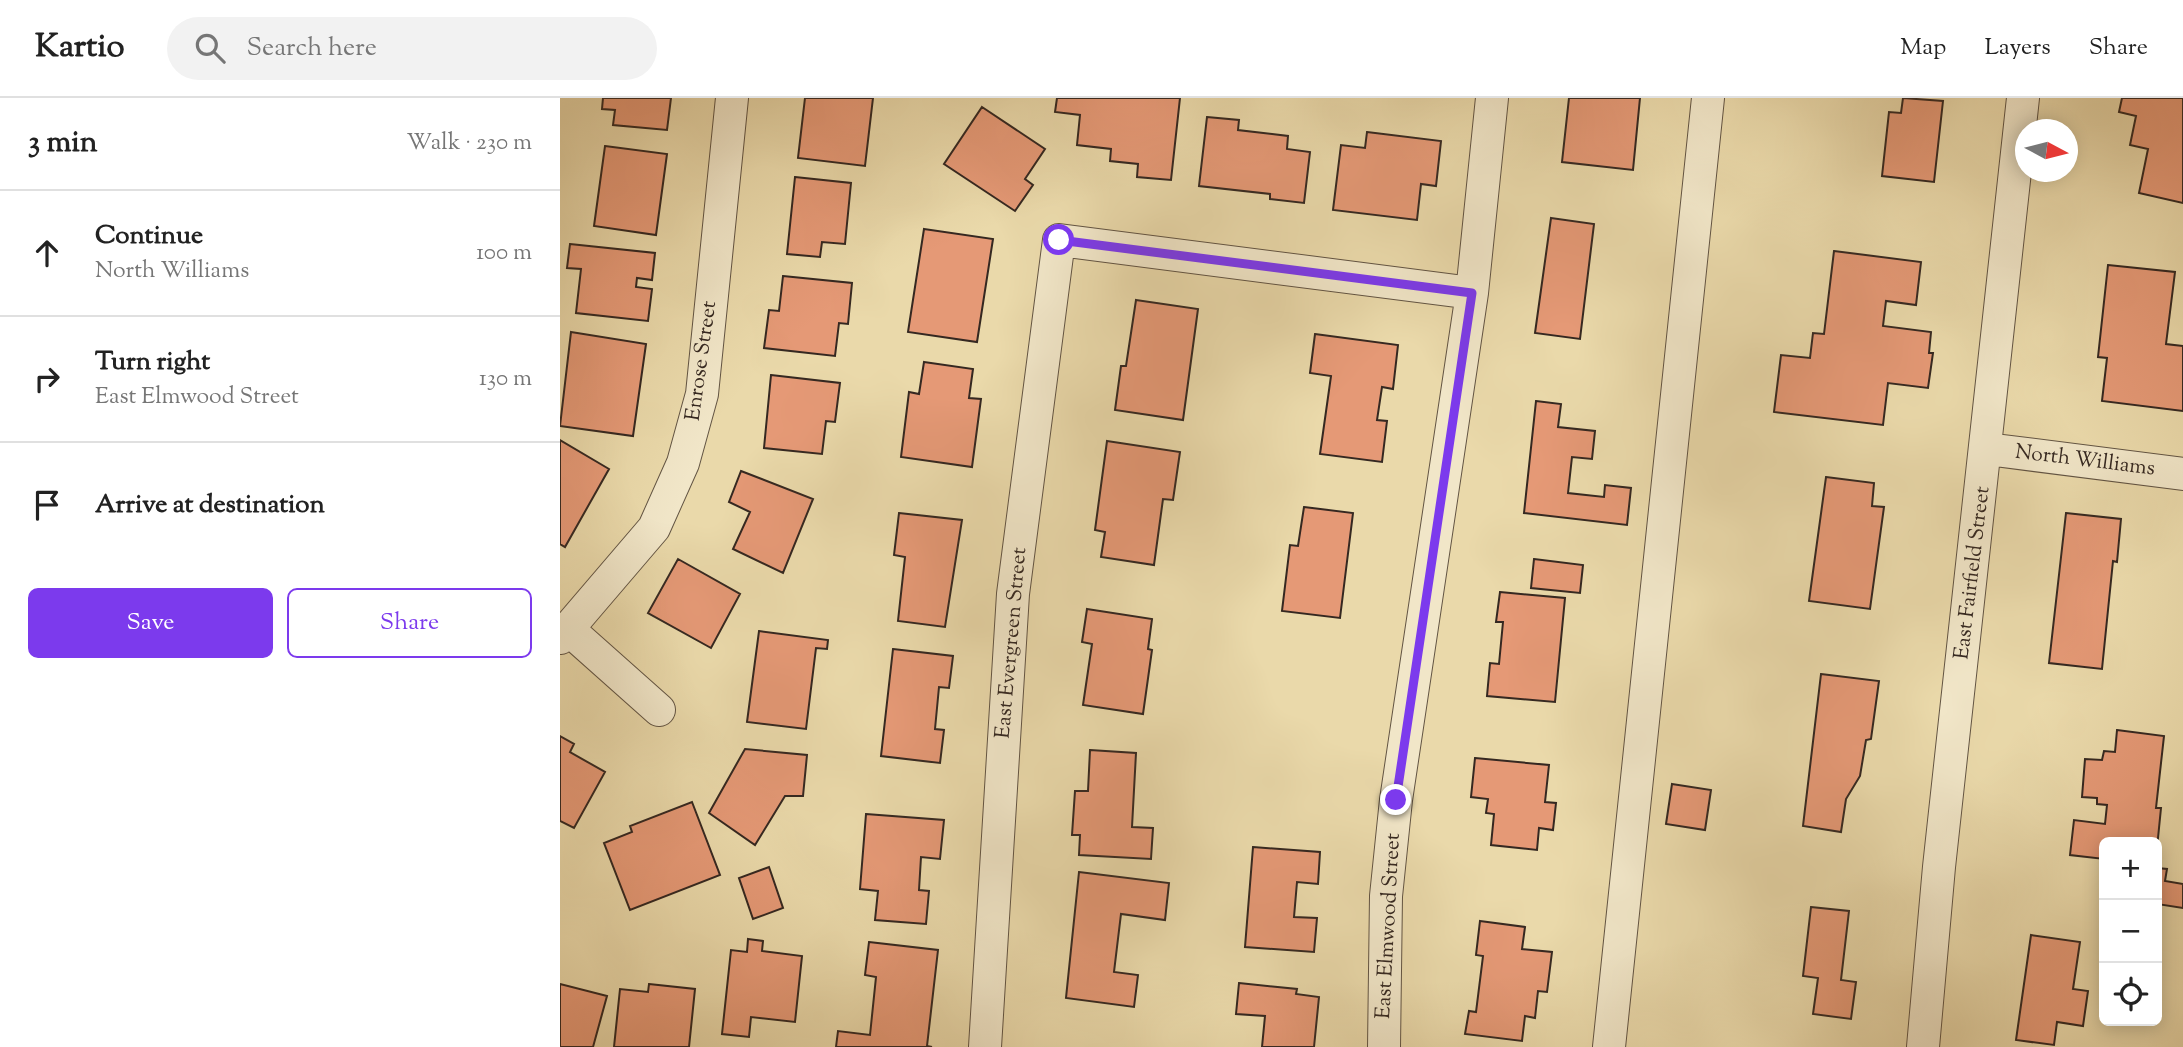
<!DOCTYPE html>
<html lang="en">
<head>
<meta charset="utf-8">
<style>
	:root { --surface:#fff; --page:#f2f2f2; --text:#222; --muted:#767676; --line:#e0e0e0; --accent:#7c3aed }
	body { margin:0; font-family:"Sorts Mill Goudy",serif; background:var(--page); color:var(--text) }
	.controls { position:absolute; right:21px; bottom:21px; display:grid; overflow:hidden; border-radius:10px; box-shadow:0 4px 18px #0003 }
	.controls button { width:63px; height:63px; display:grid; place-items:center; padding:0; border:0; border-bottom:2px solid var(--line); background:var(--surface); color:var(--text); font:35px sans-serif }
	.compass { position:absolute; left:1455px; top:21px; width:63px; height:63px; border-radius:50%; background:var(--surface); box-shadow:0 4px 18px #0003; rotate:97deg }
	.stop { position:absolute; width:21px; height:21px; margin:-16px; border:5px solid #7c3aed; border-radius:50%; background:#fff }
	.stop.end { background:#7c3aed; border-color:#fff; box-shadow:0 2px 7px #0008 }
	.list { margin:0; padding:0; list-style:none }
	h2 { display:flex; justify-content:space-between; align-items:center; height:91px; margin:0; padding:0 28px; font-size:30px }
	h2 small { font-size:23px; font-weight:400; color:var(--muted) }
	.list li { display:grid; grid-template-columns:46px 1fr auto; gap:21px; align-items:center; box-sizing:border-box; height:126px; padding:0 28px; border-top:2px solid var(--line) }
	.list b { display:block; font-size:26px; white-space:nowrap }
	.list p { margin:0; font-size:23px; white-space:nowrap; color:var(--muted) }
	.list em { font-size:23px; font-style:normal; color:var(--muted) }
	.actions { display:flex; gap:14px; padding:21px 28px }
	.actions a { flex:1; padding:16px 0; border:2px solid var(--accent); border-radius:10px; text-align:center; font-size:24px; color:var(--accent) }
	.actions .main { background:var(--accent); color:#fff }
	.icon { flex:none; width:38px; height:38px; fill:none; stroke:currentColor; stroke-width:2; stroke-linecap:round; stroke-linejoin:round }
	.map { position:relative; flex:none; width:1623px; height:949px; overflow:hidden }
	header { display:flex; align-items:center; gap:42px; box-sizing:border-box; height:98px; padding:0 35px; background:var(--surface); border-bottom:2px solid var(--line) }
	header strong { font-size:33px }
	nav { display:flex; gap:38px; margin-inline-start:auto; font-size:24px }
	.search { width:490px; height:63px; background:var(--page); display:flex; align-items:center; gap:18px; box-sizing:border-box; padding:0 24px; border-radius:38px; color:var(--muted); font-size:26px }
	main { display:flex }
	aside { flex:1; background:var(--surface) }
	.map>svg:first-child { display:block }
	.building { fill:#e59976; stroke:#352821; stroke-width:2 }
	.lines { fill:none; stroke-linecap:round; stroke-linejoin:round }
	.minor-casing { stroke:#625443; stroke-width:34 }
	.minor { stroke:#f1e6c8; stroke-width:32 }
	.route { stroke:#7c3aed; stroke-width:9 }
	.labels { text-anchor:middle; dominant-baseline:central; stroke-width:5; stroke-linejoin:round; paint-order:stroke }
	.street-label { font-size:21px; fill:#352821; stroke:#f1e6c8 }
</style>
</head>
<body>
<header>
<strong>Kartio</strong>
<div class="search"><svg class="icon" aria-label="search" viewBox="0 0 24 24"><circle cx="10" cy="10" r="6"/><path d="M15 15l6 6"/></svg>Search here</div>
<nav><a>Map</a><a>Layers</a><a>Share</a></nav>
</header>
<main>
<aside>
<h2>3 min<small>Walk · 230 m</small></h2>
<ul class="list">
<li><svg class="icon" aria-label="ahead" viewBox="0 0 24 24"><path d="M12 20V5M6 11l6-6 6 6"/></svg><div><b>Continue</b><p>North Williams</p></div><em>100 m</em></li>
<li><svg class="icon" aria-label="right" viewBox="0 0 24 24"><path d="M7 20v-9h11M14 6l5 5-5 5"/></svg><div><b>Turn right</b><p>East Elmwood Street</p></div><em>130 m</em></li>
<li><svg class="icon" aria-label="arrive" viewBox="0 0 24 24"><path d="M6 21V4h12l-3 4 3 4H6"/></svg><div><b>Arrive at destination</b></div></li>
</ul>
<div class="actions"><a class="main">Save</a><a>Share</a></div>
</aside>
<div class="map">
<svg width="1623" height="949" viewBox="0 0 1623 949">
	<rect width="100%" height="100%" fill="#ead9aa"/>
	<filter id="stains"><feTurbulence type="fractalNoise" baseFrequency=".00286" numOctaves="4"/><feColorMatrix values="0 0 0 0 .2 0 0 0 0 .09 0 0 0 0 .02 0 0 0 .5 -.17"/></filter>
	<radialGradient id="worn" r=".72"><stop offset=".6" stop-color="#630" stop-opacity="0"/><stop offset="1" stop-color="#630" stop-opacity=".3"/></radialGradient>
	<path class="building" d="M 43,0 L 111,0 L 107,32 L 53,27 L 55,12 L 42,11 Z
		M 245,0 L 313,0 L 305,68 L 238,60 Z
		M 497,0 L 620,0 L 611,82 L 577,79 L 578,66 L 550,63 L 551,51 L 517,47 L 520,17 L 495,14 Z
		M 1009,0 L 1080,0 L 1073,72 L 1002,64 Z
		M 1343,0 L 1383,3 L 1374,84 L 1322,78 L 1329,14 L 1341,15 Z
		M 1562,0 L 1623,0 L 1623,105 L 1579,95 L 1588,51 L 1570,47 L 1576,18 L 1559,14 Z
		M 422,9 L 485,51 L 465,81 L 473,87 L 455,113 L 384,66 Z
		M 647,19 L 679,22 L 678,32 L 728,38 L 727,51 L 750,54 L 744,105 L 710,101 L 710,96 L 639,88 Z
		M 807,34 L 881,43 L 876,88 L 861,86 L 857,122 L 773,112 L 781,47 L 805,50 Z
		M 45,48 L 107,56 L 96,137 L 34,128 Z
		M 235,79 L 291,85 L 285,146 L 262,144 L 260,159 L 227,156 Z
		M 991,120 L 1034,126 L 1020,241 L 975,235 Z
		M 364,131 L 433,141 L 417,244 L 348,234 Z
		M 10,146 L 95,155 L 92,182 L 77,180 L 76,189 L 92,191 L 88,223 L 16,215 L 21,171 L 7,170 Z
		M 1274,153 L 1361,164 L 1356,207 L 1326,203 L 1323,228 L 1371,234 L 1369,255 L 1373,255 L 1368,290 L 1328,285 L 1323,327 L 1214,314 L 1221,257 L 1250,260 L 1253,235 L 1264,236 Z
		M 1548,167 L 1615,174 L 1606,246 L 1623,248 L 1623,313 L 1542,303 L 1547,260 L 1538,259 Z
		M 223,178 L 292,185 L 288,226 L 279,225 L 275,258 L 204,250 L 209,212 L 219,213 Z
		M 576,202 L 638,211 L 623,322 L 555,312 L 561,268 L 566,268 Z
		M 11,234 L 86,246 L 73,338 L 0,328 Z
		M 755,236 L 838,247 L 833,291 L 822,289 L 817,322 L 827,323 L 822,364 L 760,356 L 771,278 L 750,275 Z
		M 364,264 L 413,271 L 409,300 L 421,301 L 412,369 L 341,359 L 349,294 L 359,296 Z
		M 211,277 L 280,285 L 275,324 L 266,323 L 262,356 L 204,350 Z
		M 976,303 L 1001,306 L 998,329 L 1035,333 L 1032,361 L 1012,359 L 1008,395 L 1044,399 L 1045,387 L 1071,390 L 1067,427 L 964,415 Z
		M 0,342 L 49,371 L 5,449 L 0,446 Z
		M 547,343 L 620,354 L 613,402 L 603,401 L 594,467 L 541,459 L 545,434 L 535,432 Z
		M 181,373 L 253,401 L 223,475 L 173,451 L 190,414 L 169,404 Z
		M 1266,379 L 1314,385 L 1312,408 L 1324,409 L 1310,511 L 1249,503 Z
		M 744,409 L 793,415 L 780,520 L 722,513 L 730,447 L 738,448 Z
		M 339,415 L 402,422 L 385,529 L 338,523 L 345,459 L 334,457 Z
		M 1506,415 L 1561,421 L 1557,464 L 1553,463 L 1542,571 L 1489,565 Z
		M 118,461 L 180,496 L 151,550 L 88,515 Z
		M 974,461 L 1023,467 L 1020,495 L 971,490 Z
		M 940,494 L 1005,500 L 995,604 L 927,598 L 930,565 L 939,566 L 943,524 L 936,524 Z
		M 527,511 L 592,521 L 588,551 L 592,552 L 583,616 L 523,607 L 532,546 L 522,544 Z
		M 199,533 L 268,542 L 267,551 L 256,550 L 246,631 L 187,624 Z
		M 333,551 L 393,558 L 389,590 L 379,589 L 375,631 L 384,632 L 380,665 L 321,658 Z
		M 1261,576 L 1319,583 L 1311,641 L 1306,642 L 1300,678 L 1286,701 L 1281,734 L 1243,728 Z
		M 1557,632 L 1604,638 L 1596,710 L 1601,710 L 1597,750 L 1597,744 L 1544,744 L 1544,761 L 1510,757 L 1514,722 L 1545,726 L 1547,707 L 1537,706 L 1537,700 L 1522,699 L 1525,661 L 1542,662 L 1544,653 L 1555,654 Z
		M 0,638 L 14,646 L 10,654 L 45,674 L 14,730 L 0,723 Z
		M 185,651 L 247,657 L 243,698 L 225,698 L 195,747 L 149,715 Z
		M 530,652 L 576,655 L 572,729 L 593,730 L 591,761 L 519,757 L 520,737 L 512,737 L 515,693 L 528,693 Z
		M 915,660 L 989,667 L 985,704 L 996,705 L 993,732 L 979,730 L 977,752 L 931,747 L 934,716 L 926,715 L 928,701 L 911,699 Z
		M 1112,686 L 1151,692 L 1145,732 L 1106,726 Z
		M 132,704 L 160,777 L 70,812 L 44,745 L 72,734 L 70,728 Z
		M 306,716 L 384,722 L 380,761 L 361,759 L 359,792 L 369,793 L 366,826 L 315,822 L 318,793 L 300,791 Z
		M 693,749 L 760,754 L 758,786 L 737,784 L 734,819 L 757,820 L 754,854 L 685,849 Z
		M 209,769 L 223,810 L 193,821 L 179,780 Z
		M 1597,770 L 1607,771 L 1605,783 L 1623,786 L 1623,810 L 1597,806 Z
		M 519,774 L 609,785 L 605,822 L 561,816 L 554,874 L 578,877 L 574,909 L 506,900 Z
		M 1251,809 L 1289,813 L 1281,882 L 1296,884 L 1291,921 L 1253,916 L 1258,880 L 1243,878 Z
		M 920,823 L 965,829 L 962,851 L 992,854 L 987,894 L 978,893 L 975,920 L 965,918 L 962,943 L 905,936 L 909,913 L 916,914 L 923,858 L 916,857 Z
		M 1471,837 L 1520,844 L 1513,891 L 1528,893 L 1523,928 L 1497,924 L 1494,947 L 1456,942 Z
		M 188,841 L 203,843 L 202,853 L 242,858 L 235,924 L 191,919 L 189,939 L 162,936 L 171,852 L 187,854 Z
		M 309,844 L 378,852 L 367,948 L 372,949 L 276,949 L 278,933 L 310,937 L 316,879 L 305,877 Z
		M 679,885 L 737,891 L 736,896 L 759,899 L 754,949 L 702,949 L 705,918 L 676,916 Z
		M 0,886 L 47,898 L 33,949 L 0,949 Z
		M 89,886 L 135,891 L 129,949 L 54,949 L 60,891 L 88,894 Z"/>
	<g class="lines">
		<g class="minor-casing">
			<path id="minor" d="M 1427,351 L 1623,376
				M 8,531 L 99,612
				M 0,540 L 94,430 L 123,365 L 142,296 L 172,0
				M 425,949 L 453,496 L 499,142 L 912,195
				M 824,949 L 826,798 L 836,702 L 912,195 L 932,0
				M 1049,949 L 1148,0
				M 1363,949 L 1379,769 L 1463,0"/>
		</g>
		<use href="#minor" class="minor"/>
	</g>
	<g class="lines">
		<path class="route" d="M 499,142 L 912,195 L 836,702"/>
	</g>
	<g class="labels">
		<g class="street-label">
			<text transform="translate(142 263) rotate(-82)">Enrose Street</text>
			<text transform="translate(1525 363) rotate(7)">North Williams</text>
			<text transform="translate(1413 475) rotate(-83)">East Fairfield Street</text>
			<text transform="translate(452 545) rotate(-85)">East Evergreen Street</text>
			<text transform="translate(829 828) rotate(-87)">East Elmwood Street</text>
		</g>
	</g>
	<rect width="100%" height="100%" filter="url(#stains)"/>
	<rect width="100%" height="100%" fill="url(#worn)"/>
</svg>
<div class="controls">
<button>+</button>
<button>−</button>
<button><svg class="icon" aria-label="locate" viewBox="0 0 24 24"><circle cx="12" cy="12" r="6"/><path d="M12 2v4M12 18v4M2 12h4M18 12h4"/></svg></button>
</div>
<svg class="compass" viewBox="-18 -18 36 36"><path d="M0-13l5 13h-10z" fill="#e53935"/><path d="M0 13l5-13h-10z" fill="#767676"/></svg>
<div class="stop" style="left:499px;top:142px"></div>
<div class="stop end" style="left:836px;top:702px"></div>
</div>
</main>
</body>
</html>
